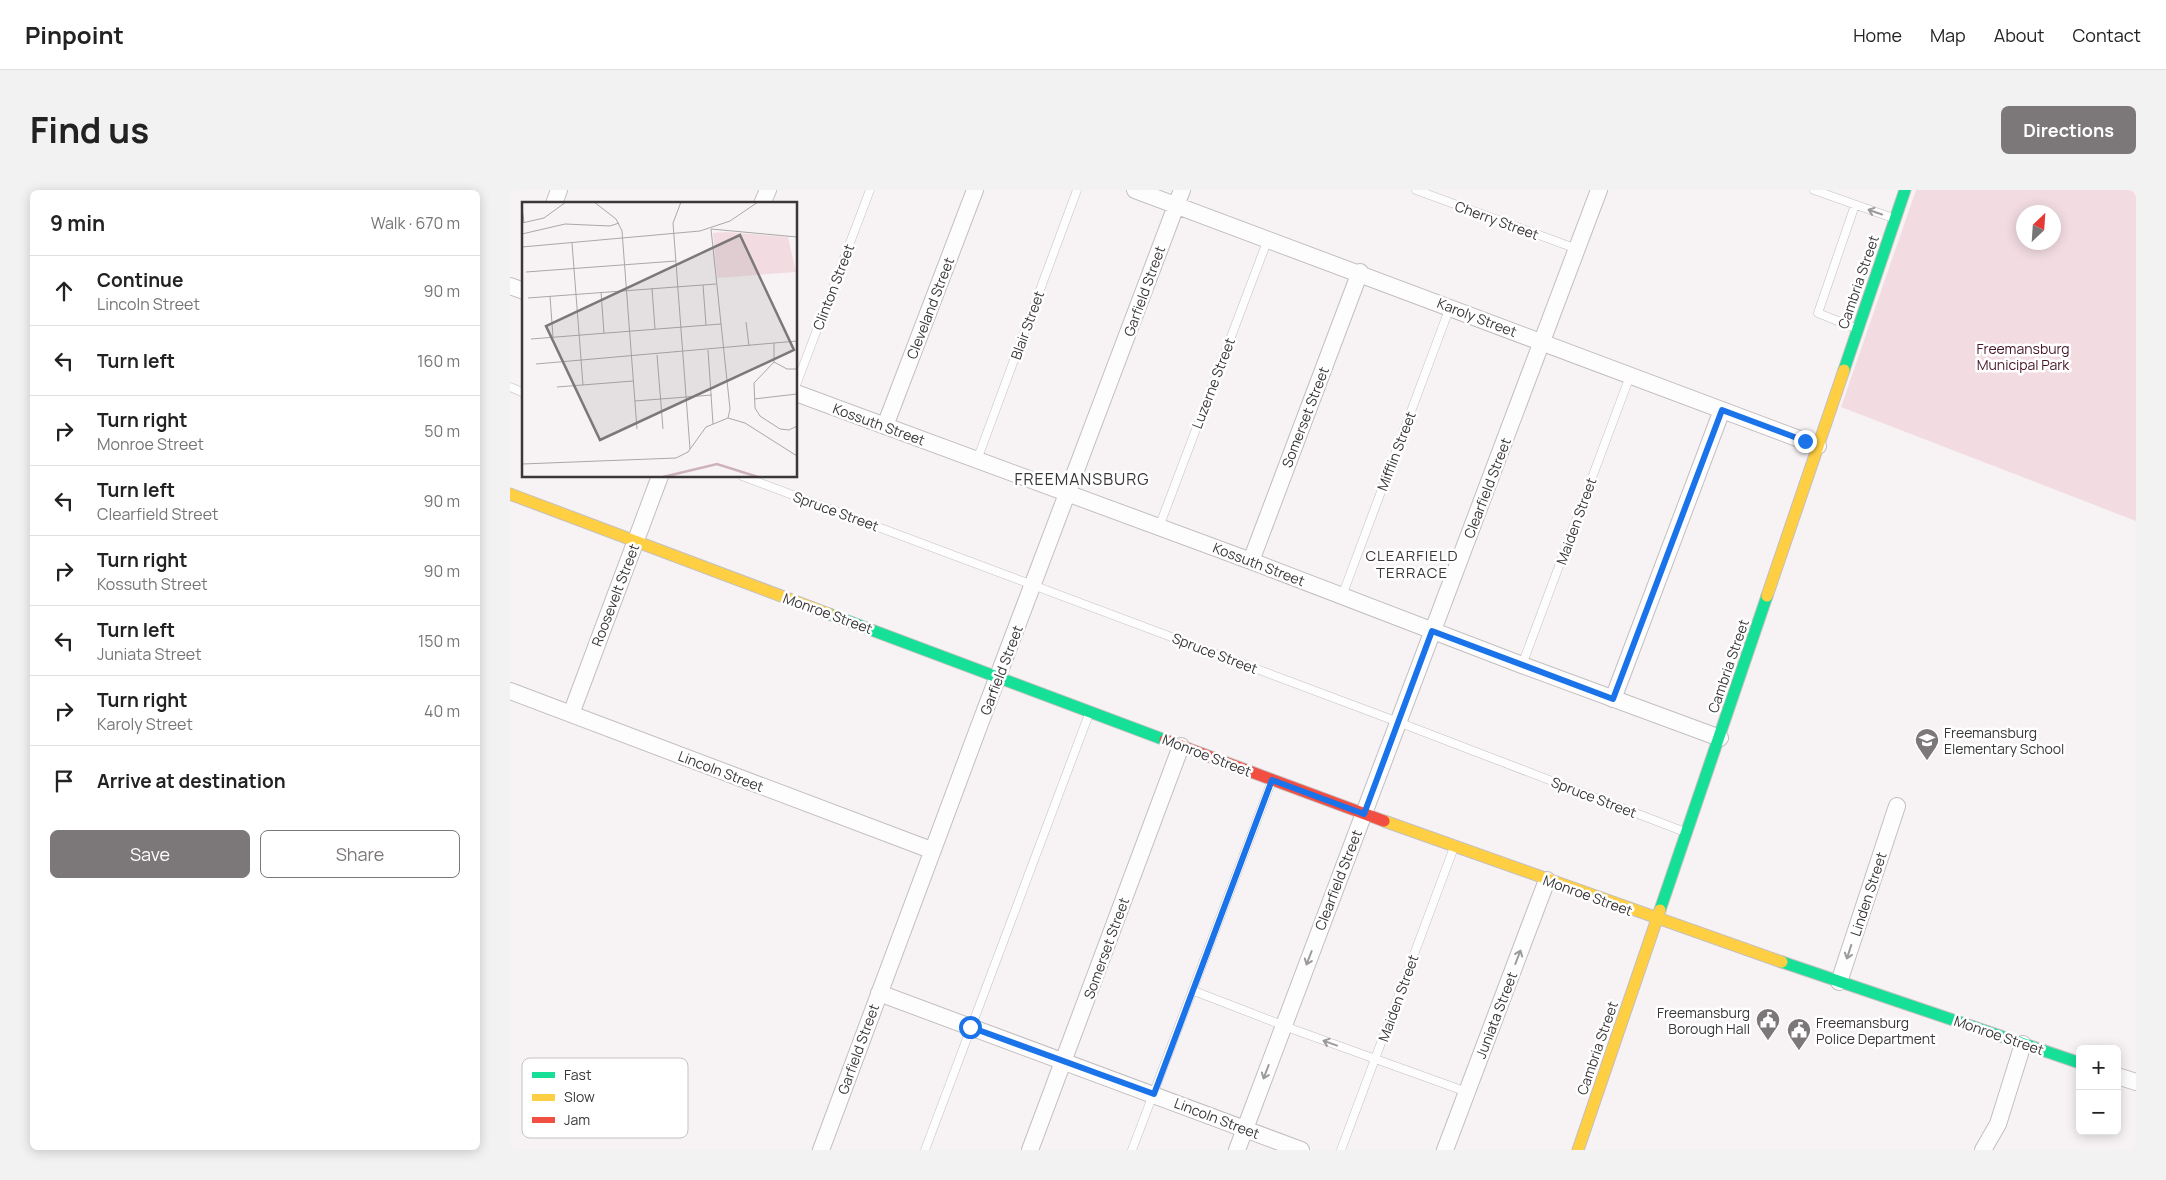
<!DOCTYPE html>
<html lang="en">
<head>
<meta charset="utf-8">
<style>
	:root { --surface:#fff; --page:#f2f2f2; --text:#222; --muted:#767676; --line:#e0e0e0; --accent:#7c787a }
	body { margin:0; font-family:Manrope,sans-serif; background:var(--page); color:var(--text) }
	.controls { position:absolute; right:15px; bottom:15px; display:grid; overflow:hidden; border-radius:8px; box-shadow:0 2px 12px #0003 }
	.controls button { width:45px; height:45px; display:grid; place-items:center; padding:0; border:0; border-bottom:1px solid var(--line); background:var(--surface); color:var(--text); font:25px sans-serif }
	.compass { position:absolute; left:1506px; top:15px; width:45px; height:45px; border-radius:50%; background:var(--surface); box-shadow:0 2px 12px #0003; rotate:25deg }
	.stop { position:absolute; width:15px; height:15px; margin:-11px; border:4px solid #1a73e8; border-radius:50%; background:#fff }
	.stop.end { background:#1a73e8; border-color:#fff; box-shadow:0 1px 5px #0008 }
	.list { margin:0; padding:0; list-style:none }
	h2 { display:flex; justify-content:space-between; align-items:center; height:65px; margin:0; padding:0 20px; font-size:21px }
	h2 small { font-size:16px; font-weight:400; color:var(--muted) }
	.list li { display:grid; grid-template-columns:32px 1fr auto; gap:15px; align-items:center; box-sizing:border-box; height:70px; padding:0 20px; border-top:1px solid var(--line) }
	.list b { display:block; font-size:19px; white-space:nowrap }
	.list p { margin:0; font-size:16px; white-space:nowrap; color:var(--muted) }
	.list em { font-size:16px; font-style:normal; color:var(--muted) }
	.actions { display:flex; gap:10px; padding:15px 20px }
	.actions a { flex:1; padding:11px 0; border:1px solid var(--accent); border-radius:8px; text-align:center; font-size:18px; color:var(--accent) }
	.actions .main { background:var(--accent); color:#fff }
	.icon { flex:none; width:28px; height:28px; fill:none; stroke:currentColor; stroke-width:2; stroke-linecap:round; stroke-linejoin:round }
	.map { position:relative; flex:none; width:1626px; height:960px; overflow:hidden; border-radius:8px }
	header { display:flex; align-items:center; gap:30px; box-sizing:border-box; height:70px; padding:0 25px; background:var(--surface); border-bottom:1px solid var(--line) }
	header strong { font-size:24px }
	nav { display:flex; gap:28px; margin-inline-start:auto; font-size:18px }
	.intro { display:flex; align-items:center; justify-content:space-between; box-sizing:border-box; height:120px; padding:0 30px }
	h1 { margin:0; font-size:35px }
	.button { padding:12px 22px; border-radius:8px; background:var(--accent); color:#fff; font-size:18px; font-weight:700 }
	main { display:flex; gap:30px; padding:0 30px }
	aside { flex:1; background:var(--surface); border-radius:8px; box-shadow:0 2px 12px #0003 }
	.map>svg:first-child { display:block }
	.green { fill:#f2dce2; fill-rule:evenodd }
	.lines { fill:none; stroke-linecap:round; stroke-linejoin:round }
	.lane-casing { stroke:#c3bfc0; stroke-width:9 }
	.street-casing { stroke:#c3bfc0; stroke-width:18 }
	.fast-casing { stroke:#c3bfc0; stroke-width:13 }
	.slow-casing { stroke:#c3bfc0; stroke-width:13 }
	.jam-casing { stroke:#c3bfc0; stroke-width:13 }
	.lane { stroke:#fefdfd; stroke-width:8 }
	.street { stroke:#fefdfd; stroke-width:16 }
	.fast { stroke:#16e098; stroke-width:11 }
	.slow { stroke:#ffcf43; stroke-width:11 }
	.jam { stroke:#f24e42; stroke-width:11 }
	.oneway { stroke:#9c9a9a }
	.route { stroke:#1a73e8; stroke-width:6 }
	.labels { text-anchor:middle; dominant-baseline:central; stroke-width:5; stroke-linejoin:round; paint-order:stroke }
	.street-label { font-size:14px; fill:#3a3738; stroke:#fff }
	.park-label { font-size:14px; fill:#471629; stroke:#fff }
	.poi-label { font-size:14px; fill:#3a3738; stroke:#fff; text-anchor:start }
	.neighbourhood-label { font-size:15px; letter-spacing:1px; fill:#3a3738; stroke:#fff }
	.quarter-label { font-size:16px; letter-spacing:1px; fill:#3a3738; stroke:#fff }
	.inset-river { fill:none; stroke:#ceb2bb; stroke-width:2.5 }
	.inset-road { fill:none; stroke:#aba7a9; stroke-width:1 }
	.view { fill:#7c787a; fill-opacity:0.15; stroke:#7c787a; stroke-width:2.5 }
	.inset-edge { fill:none; stroke:#3a3738; stroke-width:2.5 }
	.key { fill:#fff; stroke:#c4c3c3; stroke-width:1 }
	.key-label { font-size:14px; fill:#3a3738 }
</style>
</head>
<body>
<header>
<strong>Pinpoint</strong>
<nav><a>Home</a><a>Map</a><a>About</a><a>Contact</a></nav>
</header>
<div class="intro"><h1>Find us</h1><a class="button">Directions</a></div>
<main>
<aside>
<h2>9 min<small>Walk · 670 m</small></h2>
<ul class="list">
<li><svg class="icon" aria-label="ahead" viewBox="0 0 24 24"><path d="M12 20V5M6 11l6-6 6 6"/></svg><div><b>Continue</b><p>Lincoln Street</p></div><em>90 m</em></li>
<li><svg class="icon" aria-label="left" viewBox="0 0 24 24"><path d="M17 20v-9H6M10 6l-5 5 5 5"/></svg><div><b>Turn left</b></div><em>160 m</em></li>
<li><svg class="icon" aria-label="right" viewBox="0 0 24 24"><path d="M7 20v-9h11M14 6l5 5-5 5"/></svg><div><b>Turn right</b><p>Monroe Street</p></div><em>50 m</em></li>
<li><svg class="icon" aria-label="left" viewBox="0 0 24 24"><path d="M17 20v-9H6M10 6l-5 5 5 5"/></svg><div><b>Turn left</b><p>Clearfield Street</p></div><em>90 m</em></li>
<li><svg class="icon" aria-label="right" viewBox="0 0 24 24"><path d="M7 20v-9h11M14 6l5 5-5 5"/></svg><div><b>Turn right</b><p>Kossuth Street</p></div><em>90 m</em></li>
<li><svg class="icon" aria-label="left" viewBox="0 0 24 24"><path d="M17 20v-9H6M10 6l-5 5 5 5"/></svg><div><b>Turn left</b><p>Juniata Street</p></div><em>150 m</em></li>
<li><svg class="icon" aria-label="right" viewBox="0 0 24 24"><path d="M7 20v-9h11M14 6l5 5-5 5"/></svg><div><b>Turn right</b><p>Karoly Street</p></div><em>40 m</em></li>
<li><svg class="icon" aria-label="arrive" viewBox="0 0 24 24"><path d="M6 21V4h12l-3 4 3 4H6"/></svg><div><b>Arrive at destination</b></div></li>
</ul>
<div class="actions"><a class="main">Save</a><a>Share</a></div>
</aside>
<div class="map">
<svg width="1626" height="960" viewBox="0 0 1626 960">
	<rect width="100%" height="100%" fill="#f7f2f4"/>
	<path class="green" d="M 1406,0 L 1626,0 L 1626,331 L 1331,217 ZM 1514,22 L 1544,22 L 1544,52 L 1514,52 Z"/>
	<g class="lines">
		<g class="lane-casing">
			<path id="lane" d="M 906,0 L 1067,59
				M 1304,0 L 1383,28
				M 1345,138 L 1308,123 L 1345,15
				M 286,195 L 360,0
				M 0,197 L 14,203
				M 467,270 L 567,0
				M 232,286 L 888,532 L 1175,642
				M 649,337 L 758,49
				M 832,406 L 940,117
				M 1012,475 L 1120,186
				M 684,801 L 785,840 L 957,902
				M 415,960 L 579,524
				M 622,960 L 761,593
				M 831,960 L 943,660"/>
		</g>
		<g class="street-casing">
			<path id="street" d="M 625,0 L 1308,256
				M 44,14 L 49,0
				M 252,14 L 258,0
				M 0,96 L 14,101
				M 286,203 L 741,371 L 1012,475 L 1210,548
				M 375,236 L 465,0
				M 741,371 L 850,82
				M 0,501 L 421,660
				M 1103,509 L 1212,220
				M 61,524 L 150,286
				M 1329,792 L 1387,616
				M 369,803 L 791,960
				M 1607,886 L 1626,892
				M 311,960 C 429,639 551,320 672,0
				M 520,960 L 671,556
				M 727,960 L 1089,0
				M 935,960 L 1037,690
				M 1473,960 L 1488,934 L 1513,854"/>
		</g>
		<g class="fast-casing">
			<path id="fast" d="M 1334,180 L 1395,0
				M 319,424 L 655,550
				M 1150,720 L 1257,406
				M 1272,772 L 1570,873"/>
		</g>
		<g class="slow-casing">
			<path id="slow" d="M 0,304 L 319,424
				M 1257,406 L 1334,180
				M 874,631 L 1272,772
				M 1068,960 L 1150,720"/>
		</g>
		<g class="jam-casing">
			<path id="jam" d="M 655,550 L 874,631"/>
		</g>
		<use href="#lane" class="lane"/>
		<use href="#street" class="street"/>
		<use href="#fast" class="fast"/>
		<use href="#slow" class="slow"/>
		<use href="#jam" class="jam"/>
	</g>
	<defs><path id="oneway-shaft" d="M-6 0H5M1.5-3L5.5 0L1.5 3" fill="none" stroke-width="1.6" stroke-linecap="round" stroke-linejoin="round" transform="scale(1.25)"/></defs>
	<g class="oneway">
		<use href="#oneway-shaft" transform="translate(1365 22) rotate(-161)"/>
		<use href="#oneway-shaft" transform="translate(1339 762) rotate(108)"/>
		<use href="#oneway-shaft" transform="translate(1008 767) rotate(-69)"/>
		<use href="#oneway-shaft" transform="translate(799 768) rotate(111)"/>
		<use href="#oneway-shaft" transform="translate(820 853) rotate(-160)"/>
		<use href="#oneway-shaft" transform="translate(756 882) rotate(111)"/>
	</g>
	<g class="lines">
		<path class="route" d="M 460,837 L 644,904 L 762,590 L 854,624 L 922,441 L 1103,509 L 1212,220 L 1295,251"/>
	</g>
	<defs>
		<g id="school-pin" transform="scale(1.25)"><path d="M0 17L-7.5 6A9.5 9.5 0 1 1 7.5 6Z" fill="#7c787a" stroke="#fff"/><path d="M0-5L7-2L0 1L-7-2ZM-4 1L0 2.5L4 1V4Q0 6-4 4Z" fill="#fff"/></g>
		<g id="civic-pin" transform="scale(1.25)"><path d="M0 17L-7.5 6A9.5 9.5 0 1 1 7.5 6Z" fill="#7c787a" stroke="#fff"/><path d="M-.6-6.5H3V-4.5H.6V-3L4-1V1h2V6H-6V1h2V-1L-.6-3ZM-1.2 2.5V6h2.4V2.5Z" fill="#fff"/></g>
	</defs>
	<g fill-rule="evenodd">
		<use href="#school-pin" x="1417" y="550"/>
		<use href="#civic-pin" x="1258" y="830"/>
		<use href="#civic-pin" x="1289" y="840"/>
	</g>
	<g class="labels">
		<g class="street-label">
			<text transform="translate(987 30) rotate(20)">Cherry Street</text>
			<text transform="translate(1348 92) rotate(-71)">Cambria Street</text>
			<text transform="translate(323 97) rotate(-69)">Clinton Street</text>
			<text transform="translate(634 101) rotate(-70)">Garfield Street</text>
			<text transform="translate(420 118) rotate(-69)">Cleveland Street</text>
			<text transform="translate(967 127) rotate(21)">Karoly Street</text>
			<text transform="translate(517 135) rotate(-70)">Blair Street</text>
			<text transform="translate(703 193) rotate(-69)">Luzerne Street</text>
			<text transform="translate(795 227) rotate(-69)">Somerset Street</text>
			<text transform="translate(369 234) rotate(20)">Kossuth Street</text>
			<text transform="translate(886 261) rotate(-69)">Mifflin Street</text>
			<text transform="translate(977 298) rotate(-69)">Clearfield Street</text>
			<text transform="translate(326 321) rotate(20)">Spruce Street</text>
			<text transform="translate(1066 331) rotate(-70)">Maiden Street</text>
			<text transform="translate(749 374) rotate(21)">Kossuth Street</text>
			<text transform="translate(105 405) rotate(-69)">Roosevelt Street</text>
			<text transform="translate(318 423) rotate(20)">Monroe Street</text>
			<text transform="translate(705 463) rotate(21)">Spruce Street</text>
			<text transform="translate(1218 476) rotate(-71)">Cambria Street</text>
			<text transform="translate(491 480) rotate(-69)">Garfield Street</text>
			<text transform="translate(697 565) rotate(21)">Monroe Street</text>
			<text transform="translate(211 581) rotate(21)">Lincoln Street</text>
			<text transform="translate(1084 607) rotate(21)">Spruce Street</text>
			<text transform="translate(828 690) rotate(-69)">Clearfield Street</text>
			<text transform="translate(1358 704) rotate(-72)">Linden Street</text>
			<text transform="translate(1078 705) rotate(20)">Monroe Street</text>
			<text transform="translate(596 758) rotate(-70)">Somerset Street</text>
			<text transform="translate(888 808) rotate(-70)">Maiden Street</text>
			<text transform="translate(986 825) rotate(-69)">Juniata Street</text>
			<text transform="translate(1489 845) rotate(19)">Monroe Street</text>
			<text transform="translate(1087 858) rotate(-71)">Cambria Street</text>
			<text transform="translate(348 859) rotate(-70)">Garfield Street</text>
			<text transform="translate(707 928) rotate(21)">Lincoln Street</text>
		</g>
		<g class="park-label">
			<text x="1513" y="158">Freemansburg<tspan x="1513" dy="16">Municipal Park</tspan></text>
		</g>
		<g class="poi-label">
			<text x="1434" y="542">Freemansburg<tspan x="1434" dy="16">Elementary School</tspan></text>
			<text x="1240" y="822" text-anchor="end">Freemansburg<tspan x="1240" dy="16">Borough Hall</tspan></text>
			<text x="1306" y="832">Freemansburg<tspan x="1306" dy="16">Police Department</tspan></text>
		</g>
		<g class="neighbourhood-label">
			<text x="902" y="365">CLEARFIELD<tspan x="902" dy="17">TERRACE</tspan></text>
		</g>
		<g class="quarter-label">
			<text x="572" y="289">FREEMANSBURG</text>
		</g>
	</g>
	<g transform="translate(12 12)">
		<rect width="275" height="275" fill="#f7f2f4"/>
		<path d="M 204,30 L 266,35 L 274,70 L 195,76 L 191,31 Z" fill="#f2dce2"/>
		<path class="inset-river" d="M 141,275 L 195,262 L 236,275"/>
		<path class="inset-road" d="M 72,0 L 94,17 L 100,29 L 115,227M 159,0 L 151,21 L 168,247M 0,5 L 2,21M 0,21 L 22,16 L 44,0M 0,32 L 43,22 L 88,24 L 97,21M 50,41 L 61,183M 0,45 L 178,29 L 208,19 L 236,0M 4,70 L 154,59M 181,83 L 184,123M 130,86 L 133,127M 79,90 L 82,131M 28,94 L 31,135M 6,96 L 194,82M 224,120 L 227,144M 9,137 L 199,122M 252,141 L 252,160 L 232,181 L 233,206 L 238,214 L 258,227 L 267,228 L 275,224M 186,148 L 191,222M 135,153 L 141,227M 252,160 L 265,167 L 275,167M 14,162 L 275,139M 35,185 L 111,179M 232,197 L 275,192M 113,199 L 190,193M 206,216 L 208,207 L 189,27 L 275,35M 206,216 L 223,221 L 275,254M 0,262 L 154,256 L 166,250 L 184,225 L 206,216"/>
		<path class="view" d="M 218,33 L 272,148 L 78,238 L 24,124 Z"/>
		<rect width="275" height="275" class="inset-edge"/>
	</g>
	<rect x="12" y="868" width="166" height="80" rx="8" class="key"/>
	<rect x="22" y="882" width="23" height="6" fill="#16e098"/>
	<rect x="22" y="904" width="23" height="7" fill="#ffcf43"/>
	<rect x="22" y="927" width="23" height="6" fill="#f24e42"/>
	<g class="key-label">
		<text x="54" y="890">Fast</text>
		<text x="54" y="912">Slow</text>
		<text x="54" y="935">Jam</text>
	</g>
</svg>
<div class="controls">
<button>+</button>
<button>−</button>
</div>
<svg class="compass" viewBox="-18 -18 36 36"><path d="M0-13l5 13h-10z" fill="#e53935"/><path d="M0 13l5-13h-10z" fill="#767676"/></svg>
<div class="stop" style="left:460px;top:837px"></div>
<div class="stop end" style="left:1295px;top:251px"></div>
</div>
</main>
</body>
</html>
